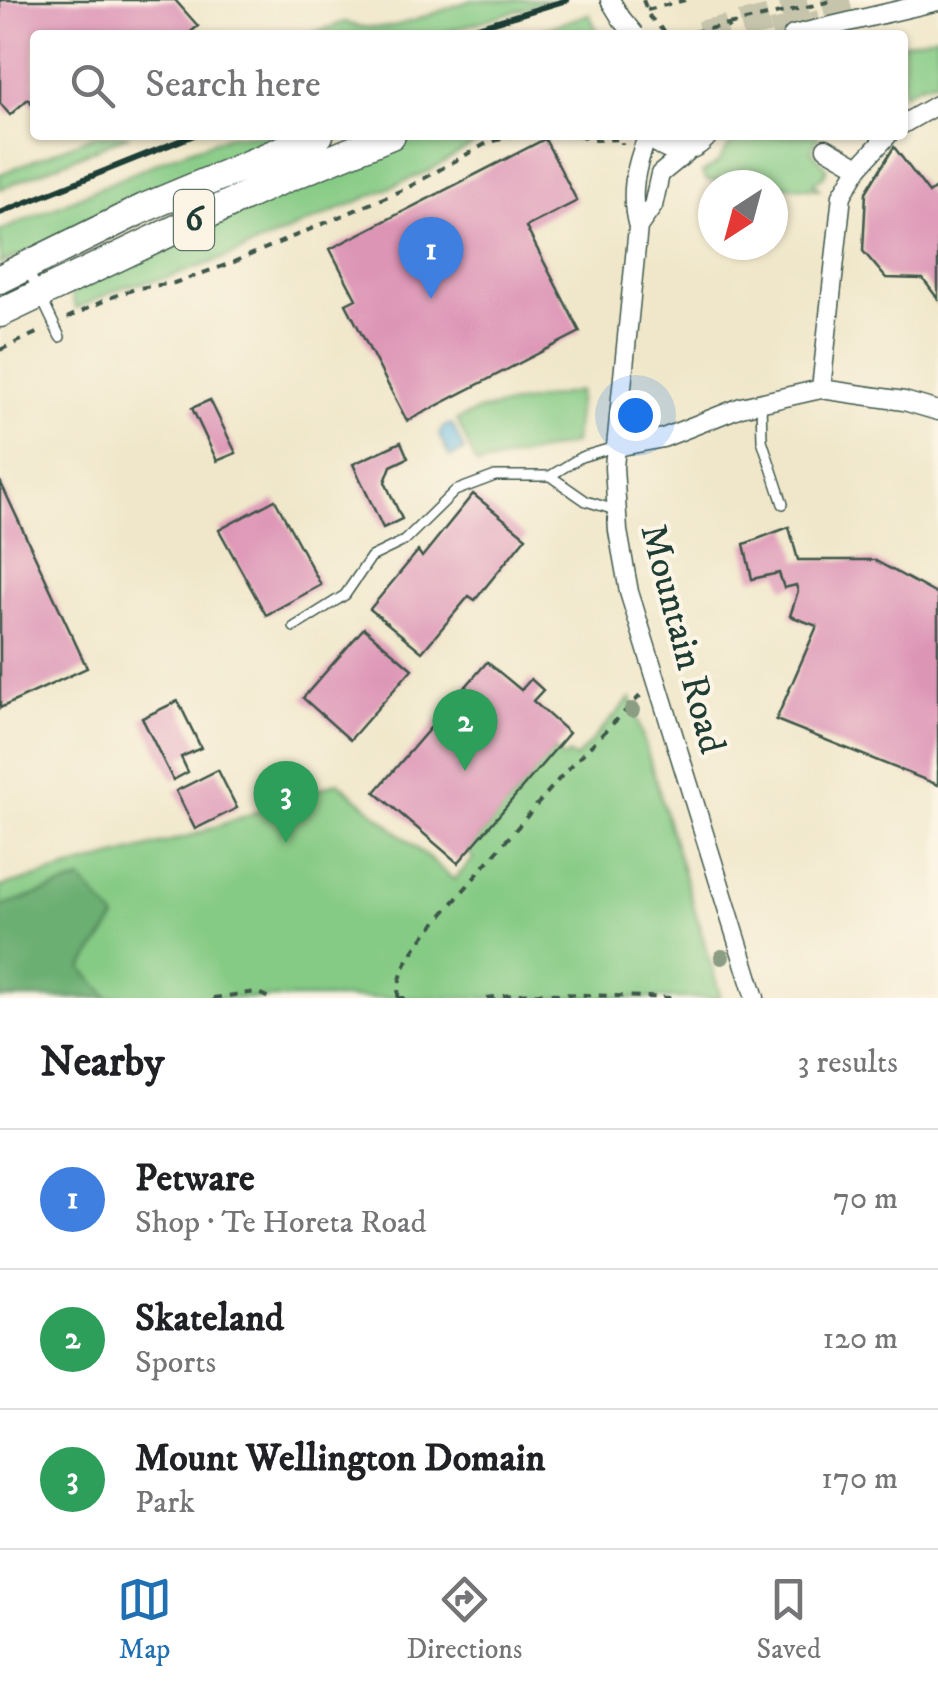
<!DOCTYPE html>
<html lang="en">
<head>
<meta charset="utf-8">
<style>
	:root { --surface:#fff; --page:#f6f6f6; --text:#202124; --muted:#757577; --line:#e0e0e0; --accent:#1f6fb2 }
	body { margin:0; font-family:"IM FELL DW Pica",serif; background:var(--page); color:var(--text) }
	.compass { position:absolute; left:698px; top:170px; width:90px; height:90px; border-radius:50%; background:var(--surface); box-shadow:0 2px 8px #0004; rotate:216deg }
	.you { position:absolute; left:635px; top:415px; width:35px; height:35px; margin:-25px; border:8px solid #fff; border-radius:50%; background:#1a73e8; box-shadow:0 0 0 15px #1a73e833 }
	.badge { display:grid; place-items:center; width:65px; height:65px; border-radius:50%; background:var(--accent); color:#fff; font-size:32px; font-weight:700 }
	.pin { position:absolute; translate:-50% -82px; filter:drop-shadow(0 2px 5px #0008) }
	.pin::after { content:''; position:absolute; top:52px; width:35px; height:30px; background:inherit; clip-path:polygon(0 0,100% 0,50% 100%) }
	.list { margin:0; padding:0; list-style:none }
	h2 { display:flex; justify-content:space-between; align-items:center; height:130px; margin:0; padding:0 40px; font-size:42px }
	h2 small { font-size:32px; font-weight:400; color:var(--muted) }
	.list li { display:grid; grid-template-columns:65px 1fr auto; gap:30px; align-items:center; box-sizing:border-box; height:140px; padding:0 40px; border-top:2px solid var(--line) }
	.list b { display:block; font-size:38px; white-space:nowrap }
	.list p { margin:0; font-size:32px; white-space:nowrap; color:var(--muted) }
	.list em { font-size:32px; font-style:normal; color:var(--muted) }
	.icon { flex:none; width:55px; height:55px; fill:none; stroke:currentColor; stroke-width:2; stroke-linecap:round; stroke-linejoin:round }
	.map { position:relative; flex:none; width:938px; height:998px; overflow:hidden }
	.search { position:absolute; background:var(--surface); box-shadow:0 2px 8px #0004; left:30px; right:30px; top:30px; height:110px; display:flex; align-items:center; gap:25px; box-sizing:border-box; padding:0 35px; border-radius:10px; color:var(--muted); font-size:38px }
	.sheet { height:550px; background:var(--surface) }
	nav { display:flex; justify-content:space-around; align-items:center; box-sizing:border-box; height:140px; border-top:2px solid var(--line); background:var(--surface); font-size:28px; color:var(--muted) }
	nav a { display:grid; justify-items:center; gap:5px }
	nav .on { color:var(--accent) }
	.map>svg:first-child { display:block }
	.green { fill:#86cb85; stroke:#52845c; stroke-width:2.5 }
	.forest { fill:#6caf72; stroke:#467653; stroke-width:2.5 }
	.water { fill:#66bde3; stroke:#427d8c; stroke-width:2.5 }
	.building { fill:#dd95b6 }
	.lines { fill:none; stroke-linecap:round; stroke-linejoin:round }
	.primary-tunnel { stroke:#c6c5ac; stroke-width:28; stroke-dasharray:28 14; stroke-linecap:butt }
	.service-casing { stroke:#3e564a; stroke-width:12 }
	.minor-casing { stroke:#3e564a; stroke-width:21 }
	.primary-casing { stroke:#3e564a; stroke-width:31 }
	.path { stroke:#3e564a; stroke-width:4; stroke-dasharray:8 8; stroke-linecap:butt }
	.service { stroke:#fff; stroke-width:9 }
	.minor { stroke:#fff; stroke-width:18 }
	.primary { stroke:#fff; stroke-width:28 }
	.rail { stroke:#1f3d34; stroke-width:6 }
	.minor-bridge-casing { stroke:#3e564a; stroke-width:21; stroke-linecap:butt }
	.minor-bridge { stroke:#fff; stroke-width:18 }
	.tree { fill:#8b9d82 }
	.labels { text-anchor:middle; dominant-baseline:central; stroke-width:8; stroke-linejoin:round; paint-order:stroke }
	.shield { fill:#fcf5e5; stroke:#617469; stroke-width:2.5 }
	.shield-label { font-size:35px; font-weight:bold; fill:#1f3d34 }
	.street-label { font-size:38px; fill:#1f3d34; stroke:#fcf5e5 }
</style>
</head>
<body>
<div class="map">
<svg width="938" height="998" viewBox="0 0 938 998">
	<rect width="100%" height="100%" fill="#fcf5e5"/>
	<filter id="ink" filterUnits="userSpaceOnUse"><feTurbulence type="fractalNoise" baseFrequency=".01" numOctaves="2"/><feDisplacementMap in="SourceGraphic" scale="20" xChannelSelector="R" yChannelSelector="G"/><feConvolveMatrix kernelMatrix="1 2 1 2 8 2 1 2 1" color-interpolation-filters="sRGB"/></filter>
	<filter id="wash" filterUnits="userSpaceOnUse"><feTurbulence type="fractalNoise" baseFrequency=".0048" numOctaves="4" result="noise"/><feDisplacementMap in="SourceGraphic" scale="40" xChannelSelector="R" yChannelSelector="G"/><feGaussianBlur stdDeviation="2.25" result="paint"/><feColorMatrix in="noise" values="0 0 0 0 0 0 0 0 0 0 0 0 0 0 0 0 0 1.4 0 .05"/><feComposite in="paint" operator="in"/></filter>
	<g filter="url(#wash)">
		<rect width="100%" height="100%" fill="#f0e7ca"/>
		<path class="green" d="M 472,0 L 552,0 L 436,35 L 308,35 L 345,22 C 384,40 432,12 472,0 Z
			M 589,14 L 598,32 L 526,35 Z
			M 938,35 L 938,80 L 919,85 L 903,94 L 903,43 Z
			M 95,135 L 129,135 L 0,189 L 0,174 Z
			M 232,135 L 299,135 L 0,264 L 0,231 L 175,155 Z
			M 421,135 L 498,135 L 474,144 L 429,171 L 230,256 L 170,277 L 123,287 L 76,309 L 70,290 L 289,188 Z
			M 736,135 L 819,135 L 811,150 L 827,168 L 824,176 L 813,183 L 819,189 L 706,180 L 702,173 L 718,163 Z
			M 579,391 L 574,444 L 477,465 L 457,420 L 478,411 Z
			M 631,698 L 721,998 L 0,998 L 0,887 L 193,835 L 338,782 L 454,880 L 474,858 L 467,852 L 554,750 L 564,758 L 569,754 L 575,759 Z"/>
		<path class="forest" d="M 81,880 L 116,919 L 82,968 L 109,998 L 0,998 L 0,907 Z"/>
		<path class="water" d="M 452,424 L 464,451 L 450,457 L 439,435 L 443,427 Z"/>
		<g id="blocks">
			<path class="building" d="M 0,0 L 175,0 L 198,26 L 187,35 L 35,35 L 35,107 L 28,99 L 10,115 L 0,103 Z
				M 545,139 L 577,201 L 526,227 L 580,332 L 407,421 L 346,304 L 356,299 L 330,249 Z
				M 894,147 L 929,193 L 938,186 L 938,299 L 923,279 L 886,278 L 863,251 L 866,192 Z
				M 210,400 L 236,453 L 217,461 L 192,408 Z
				M 401,442 L 408,458 L 391,466 L 385,482 L 402,519 L 383,528 L 353,464 Z
				M 0,481 L 87,668 L 0,708 Z
				M 473,494 L 526,537 L 475,600 L 469,596 L 422,652 L 370,609 L 418,551 L 422,557 Z
				M 275,500 L 321,585 L 266,615 L 219,530 Z
				M 789,527 L 798,560 L 874,560 L 938,595 L 938,785 L 776,720 L 817,626 L 790,616 L 798,591 L 796,585 L 784,588 L 779,573 L 752,579 L 744,544 Z
				M 364,628 L 412,669 L 350,740 L 303,698 Z
				M 487,662 L 521,690 L 531,679 L 543,690 L 533,701 L 569,733 L 458,863 L 375,792 Z
				M 178,701 L 201,748 L 181,757 L 188,772 L 173,780 L 142,718 Z
				M 218,770 L 237,808 L 195,829 L 176,791 Z"/>
		</g>
	</g>
	<g filter="url(#ink)">
		<use href="#blocks" fill-opacity="0" stroke="#3e564a" stroke-width="2.5"/>
		<g class="lines">
			<path class="primary-tunnel" d="M 700,35 L 856,0
				M 772,35 L 821,24"/>
			<g class="service-casing">
				<path id="service" d="M 27,268 L 60,337
					M 761,402 L 762,440 L 783,504
					M 550,476 L 581,457 L 615,447
					M 294,627 L 345,595 L 371,557 L 404,541 L 455,491 L 495,476 L 550,476 L 586,501 L 615,510"/>
			</g>
			<g class="minor-casing">
				<path id="minor" d="M 610,0 L 621,18
					M 793,35 L 938,1
					M 903,124 L 938,104
					M 648,135 C 635,167 629,194 638,227 L 614,467 L 618,531 L 629,592 L 755,998
					M 650,135 C 666,158 693,156 709,135
					M 859,167 L 888,135
					M 638,227 L 653,206 L 660,174 L 687,152
					M 821,389 L 842,195 L 859,167 L 826,148
					M 617,447 L 663,438 L 741,407 L 821,389 L 904,401 L 938,411"/>
			</g>
			<g class="primary-casing">
				<path id="primary" d="M 0,279 L 144,208 L 319,135
					M 0,313 L 267,186 L 391,135"/>
			</g>
			<path class="path" d="M 643,0 L 650,17 L 667,35
				M 647,10 L 685,0
				M 728,25 L 836,0
				M 677,35 L 728,25 L 730,35
				M 578,135 L 593,140 L 622,139 L 622,144
				M 67,318 L 112,297 L 138,288 L 174,283 L 229,264 L 407,188 L 487,143 L 516,135
				M 0,350 L 41,331
				M 213,998 L 256,992 L 269,998
				M 397,998 L 407,998
				M 398,998 C 398,971 410,955 426,934 L 565,772 L 642,694
				M 487,998 L 528,993 L 674,998"/>
			<use href="#service" class="service"/>
			<use href="#minor" class="minor"/>
			<use href="#primary" class="primary"/>
			<path class="rail" d="M 451,35 L 567,0
				M 0,213 L 194,135"/>
			<g class="minor-bridge-casing">
				<path id="minor-bridge" d="M 621,18 L 635,35"/>
			</g>
			<use href="#minor-bridge" class="minor-bridge"/>
		</g>
		<g class="tree">
			<circle cx="632" cy="710" r="8"/>
			<circle cx="722" cy="957" r="8"/>
		</g>
	</g>
	<g class="labels">
		<rect class="shield" x="174" y="190" width="40" height="60" rx="8"/>
		<g class="shield-label">
			<text x="194" y="220">6</text>
		</g>
		<g class="street-label">
			<text transform="translate(682 639) rotate(75)">Mountain Road</text>
		</g>
	</g>
</svg>
<svg class="compass" viewBox="-18 -18 36 36"><path d="M0-13l5 13h-10z" fill="#e53935"/><path d="M0 13l5-13h-10z" fill="#757577"/></svg>
<div class="you"></div>
<div class="pin badge" style="left:431px;top:299px;background:#3f7fe0">1</div>
<div class="pin badge" style="left:465px;top:771px;background:#2e9e5b">2</div>
<div class="pin badge" style="left:286px;top:843px;background:#2e9e5b">3</div>
<div class="search"><svg class="icon" aria-label="search" viewBox="0 0 24 24"><circle cx="10" cy="10" r="6"/><path d="M15 15l6 6"/></svg>Search here</div>
</div>
<section class="sheet">
<h2>Nearby<small>3 results</small></h2>
<ul class="list">
<li><span class="badge" style="background:#3f7fe0">1</span><div><b>Petware</b><p>Shop · Te Horeta Road</p></div><em>70 m</em></li>
<li><span class="badge" style="background:#2e9e5b">2</span><div><b>Skateland</b><p>Sports</p></div><em>120 m</em></li>
<li><span class="badge" style="background:#2e9e5b">3</span><div><b>Mount Wellington Domain</b><p>Park</p></div><em>170 m</em></li>
</ul>
</section>
<nav>
<a class="on"><svg class="icon" aria-label="map" viewBox="0 0 24 24"><path d="M3 6l6-2 6 2 6-2v14l-6 2-6-2-6 2zM9 4v14M15 6v14"/></svg>Map</a>
<a><svg class="icon" aria-label="directions" viewBox="0 0 24 24"><path d="M12 3l9 9-9 9-9-9zM9 14v-3h6M13 9l2 2-2 2"/></svg>Directions</a>
<a><svg class="icon" aria-label="saved" viewBox="0 0 24 24"><path d="M7 4h10v16l-5-4-5 4z"/></svg>Saved</a>
</nav>
</body>
</html>
